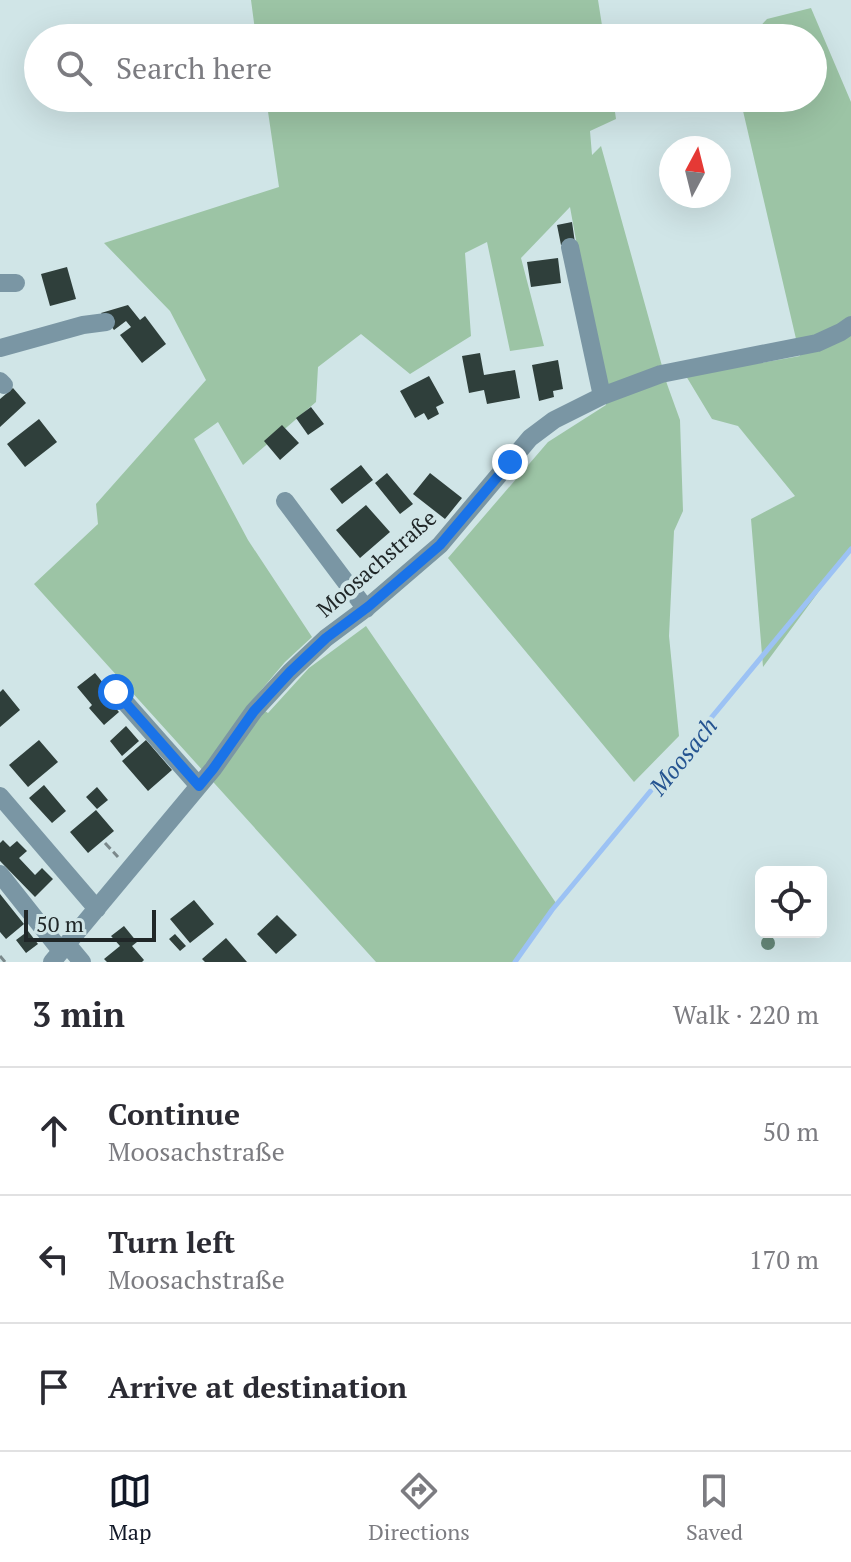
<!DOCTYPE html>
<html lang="en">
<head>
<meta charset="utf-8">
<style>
	:root { --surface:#fff; --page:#f2f2f3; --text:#2b2b33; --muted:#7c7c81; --line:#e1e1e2; --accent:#111827 }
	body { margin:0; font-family:"PT Serif",serif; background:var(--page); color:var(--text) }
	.controls { position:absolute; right:24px; bottom:24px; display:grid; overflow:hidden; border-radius:12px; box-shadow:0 8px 32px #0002 }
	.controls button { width:72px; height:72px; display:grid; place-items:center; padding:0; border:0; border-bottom:2px solid var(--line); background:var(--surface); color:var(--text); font:40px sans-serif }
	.compass { position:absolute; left:659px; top:136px; width:72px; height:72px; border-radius:50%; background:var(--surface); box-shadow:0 8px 32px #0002; rotate:7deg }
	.scale { position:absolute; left:24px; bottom:20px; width:132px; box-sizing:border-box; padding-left:8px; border:4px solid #202728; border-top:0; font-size:22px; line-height:28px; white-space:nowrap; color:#202728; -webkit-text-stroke:6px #d0e5e7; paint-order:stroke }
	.stop { position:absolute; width:24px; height:24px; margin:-18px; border:6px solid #1a73e8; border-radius:50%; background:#fff }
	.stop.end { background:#1a73e8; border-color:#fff; box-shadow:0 2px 8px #0008 }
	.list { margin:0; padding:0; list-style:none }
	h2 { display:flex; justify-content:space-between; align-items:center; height:104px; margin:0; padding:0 32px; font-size:34px }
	h2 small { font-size:26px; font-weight:400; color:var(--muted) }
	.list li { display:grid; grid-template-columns:52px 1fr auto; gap:24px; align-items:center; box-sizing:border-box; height:128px; padding:0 32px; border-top:2px solid var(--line) }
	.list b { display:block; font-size:30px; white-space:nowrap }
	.list p { margin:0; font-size:26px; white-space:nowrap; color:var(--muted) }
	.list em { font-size:26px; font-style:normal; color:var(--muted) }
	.icon { flex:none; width:44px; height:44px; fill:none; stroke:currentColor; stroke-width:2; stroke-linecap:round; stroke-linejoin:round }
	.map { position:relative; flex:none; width:851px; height:962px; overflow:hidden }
	.search { position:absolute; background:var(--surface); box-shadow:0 8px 32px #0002; left:24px; right:24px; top:24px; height:88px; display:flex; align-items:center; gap:20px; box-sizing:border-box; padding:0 28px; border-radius:44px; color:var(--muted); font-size:30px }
	.sheet { height:488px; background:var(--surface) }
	nav { display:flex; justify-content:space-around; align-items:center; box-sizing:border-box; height:112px; border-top:2px solid var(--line); background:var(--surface); font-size:22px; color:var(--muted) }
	nav a { display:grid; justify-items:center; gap:4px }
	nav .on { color:var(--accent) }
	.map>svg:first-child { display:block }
	.green { fill:#9cc4a5 }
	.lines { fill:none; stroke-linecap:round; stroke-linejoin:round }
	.stream { stroke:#9cc2f4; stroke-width:5 }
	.building { fill:#2f3f3b }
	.path { stroke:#7b898b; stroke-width:3; stroke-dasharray:8 4; stroke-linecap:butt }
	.minor { stroke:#7a96a4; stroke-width:18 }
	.tree { fill:#658678 }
	.route { stroke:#1a73e8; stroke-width:10 }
	.labels { text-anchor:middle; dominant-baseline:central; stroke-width:8; stroke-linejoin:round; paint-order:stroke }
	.street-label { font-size:22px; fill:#202728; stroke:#d0e5e7 }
	.water-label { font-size:24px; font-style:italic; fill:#255491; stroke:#d0e5e7 }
</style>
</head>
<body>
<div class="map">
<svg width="851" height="962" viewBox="0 0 851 962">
	<rect width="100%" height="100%" fill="#d0e5e7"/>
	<path class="green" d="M 251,0 L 598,0 L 604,38 L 256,38 Z
		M 811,8 L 851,102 L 851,548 L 763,667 L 751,519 L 795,496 L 738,426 L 712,419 L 686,376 L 800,356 L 740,98 L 813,98 L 813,38 L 749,38 L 767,19 Z
		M 266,98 L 613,98 L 616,119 L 590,131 L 592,155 L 601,146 L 667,384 L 680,420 L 683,511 L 674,531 L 669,636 L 679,736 L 634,782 L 448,558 L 548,442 L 606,405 L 570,207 L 521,258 L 544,346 L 510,351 L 487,242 L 465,253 L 471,336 L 410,374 L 361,334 L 318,367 L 316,402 L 243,465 L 218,422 L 194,439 L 248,540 L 312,637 L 285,662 L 251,702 L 268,713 L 309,668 L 366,626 L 556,903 L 513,962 L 376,962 L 34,584 L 98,524 L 96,504 L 206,380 L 170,311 L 104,243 L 279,187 Z"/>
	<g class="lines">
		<path class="stream" d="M 515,962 L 552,910 L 851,549"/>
	</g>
	<path class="building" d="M 572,222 L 575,243 L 561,245 L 557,225 Z
		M 558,258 L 561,283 L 531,287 L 527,262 Z
		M 67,267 L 76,299 L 50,306 L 41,274 Z
		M 128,305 L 140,320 L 145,316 L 166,344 L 142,363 L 120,335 L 131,327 L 126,321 L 114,330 L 101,313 Z
		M 480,353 L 484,375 L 515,370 L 520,398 L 487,404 L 484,390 L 469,393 L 462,356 Z
		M 558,360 L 563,389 L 553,391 L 554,397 L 539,401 L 532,365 Z
		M 429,376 L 444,403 L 436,407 L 439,414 L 428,420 L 424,413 L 415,418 L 400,391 Z
		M 13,388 L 26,403 L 0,427 L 0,399 Z
		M 311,407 L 324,424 L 308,435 L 296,418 Z
		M 39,419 L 57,442 L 25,467 L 7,444 Z
		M 282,425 L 299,443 L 280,460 L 264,441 Z
		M 361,465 L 373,480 L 342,504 L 330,489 Z
		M 387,473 L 413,504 L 400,514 L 375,483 Z
		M 430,473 L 462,498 L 445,519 L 413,494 Z
		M 366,505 L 390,532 L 360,558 L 336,530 Z
		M 95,673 L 113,695 L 108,699 L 119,712 L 104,725 L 89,708 L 92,705 L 77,687 Z
		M 3,689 L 20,710 L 0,727 L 0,692 Z
		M 126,726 L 139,741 L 122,756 L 110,741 Z
		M 39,740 L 58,762 L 28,787 L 9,765 Z
		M 146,740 L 172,770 L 148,791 L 122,761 Z
		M 44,785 L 66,811 L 52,823 L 29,798 Z
		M 97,787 L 108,800 L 97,809 L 86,797 Z
		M 96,810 L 114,831 L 88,853 L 70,832 Z
		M 3,840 L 10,847 L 17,841 L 27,851 L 19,858 L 35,875 L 42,868 L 53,879 L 35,897 L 0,861 L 0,843 Z
		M 0,894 L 24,924 L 6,939 L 0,932 Z
		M 194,900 L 214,924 L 190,943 L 170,919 Z
		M 277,915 L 297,935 L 276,954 L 257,934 Z
		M 124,926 L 137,942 L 132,946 L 144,960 L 142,962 L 107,962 L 104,959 L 120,946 L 111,936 Z
		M 28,931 L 38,944 L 26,953 L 16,940 Z
		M 175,934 L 186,946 L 180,951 L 169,939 Z
		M 226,938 L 247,962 L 205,962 L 202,959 Z"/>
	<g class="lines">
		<path class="path" d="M 105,843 L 118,857
			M 0,956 L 5,962"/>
		<path class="minor" d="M 570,247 L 602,396
			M 0,283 L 16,283
			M 0,348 L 83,325 L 106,322
			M 0,381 L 4,385
			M 285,501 L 366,609
			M 116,692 L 199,786
			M 0,796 L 97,909
			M 0,874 L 61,951
			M 67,944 L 82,962
			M 52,962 L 213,769 L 254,711 L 290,672 L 326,638 L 369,606 L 440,545 L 530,438 L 554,420 L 602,396 L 661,374 L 817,343 L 841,332 L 851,325"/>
	</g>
	<circle class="tree" cx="768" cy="943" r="7"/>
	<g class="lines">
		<path class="route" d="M 116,692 L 199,786 L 213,769 L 254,711 L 290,672 L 326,638 L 369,606 L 440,545 L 510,462"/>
	</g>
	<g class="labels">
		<g class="street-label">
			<text transform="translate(376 563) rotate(-41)">Moosachstraße</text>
		</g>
		<g class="water-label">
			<text transform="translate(683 756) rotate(-51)">Moosach</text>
		</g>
	</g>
</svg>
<div class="controls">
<button><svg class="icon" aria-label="locate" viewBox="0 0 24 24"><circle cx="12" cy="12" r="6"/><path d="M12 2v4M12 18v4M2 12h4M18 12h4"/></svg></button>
</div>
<svg class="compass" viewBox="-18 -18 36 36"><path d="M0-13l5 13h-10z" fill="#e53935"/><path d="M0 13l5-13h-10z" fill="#7c7c81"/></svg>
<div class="scale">50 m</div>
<div class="stop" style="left:116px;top:692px"></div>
<div class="stop end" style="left:510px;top:462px"></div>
<div class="search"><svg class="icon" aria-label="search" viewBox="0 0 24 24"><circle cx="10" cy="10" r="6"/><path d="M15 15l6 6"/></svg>Search here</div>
</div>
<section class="sheet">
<h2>3 min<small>Walk · 220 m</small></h2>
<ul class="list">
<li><svg class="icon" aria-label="ahead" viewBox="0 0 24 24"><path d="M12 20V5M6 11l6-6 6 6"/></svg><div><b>Continue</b><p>Moosachstraße</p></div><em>50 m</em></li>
<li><svg class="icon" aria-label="left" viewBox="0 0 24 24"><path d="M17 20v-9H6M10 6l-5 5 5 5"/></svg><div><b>Turn left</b><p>Moosachstraße</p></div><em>170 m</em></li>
<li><svg class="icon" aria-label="arrive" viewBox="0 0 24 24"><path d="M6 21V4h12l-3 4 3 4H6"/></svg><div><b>Arrive at destination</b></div></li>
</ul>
</section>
<nav>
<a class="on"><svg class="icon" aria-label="map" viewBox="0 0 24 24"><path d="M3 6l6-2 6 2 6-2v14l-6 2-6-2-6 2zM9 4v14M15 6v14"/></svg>Map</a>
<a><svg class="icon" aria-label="directions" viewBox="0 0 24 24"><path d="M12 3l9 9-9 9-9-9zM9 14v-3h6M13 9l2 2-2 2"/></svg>Directions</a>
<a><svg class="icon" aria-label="saved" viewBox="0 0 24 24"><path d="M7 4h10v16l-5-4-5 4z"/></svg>Saved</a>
</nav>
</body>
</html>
